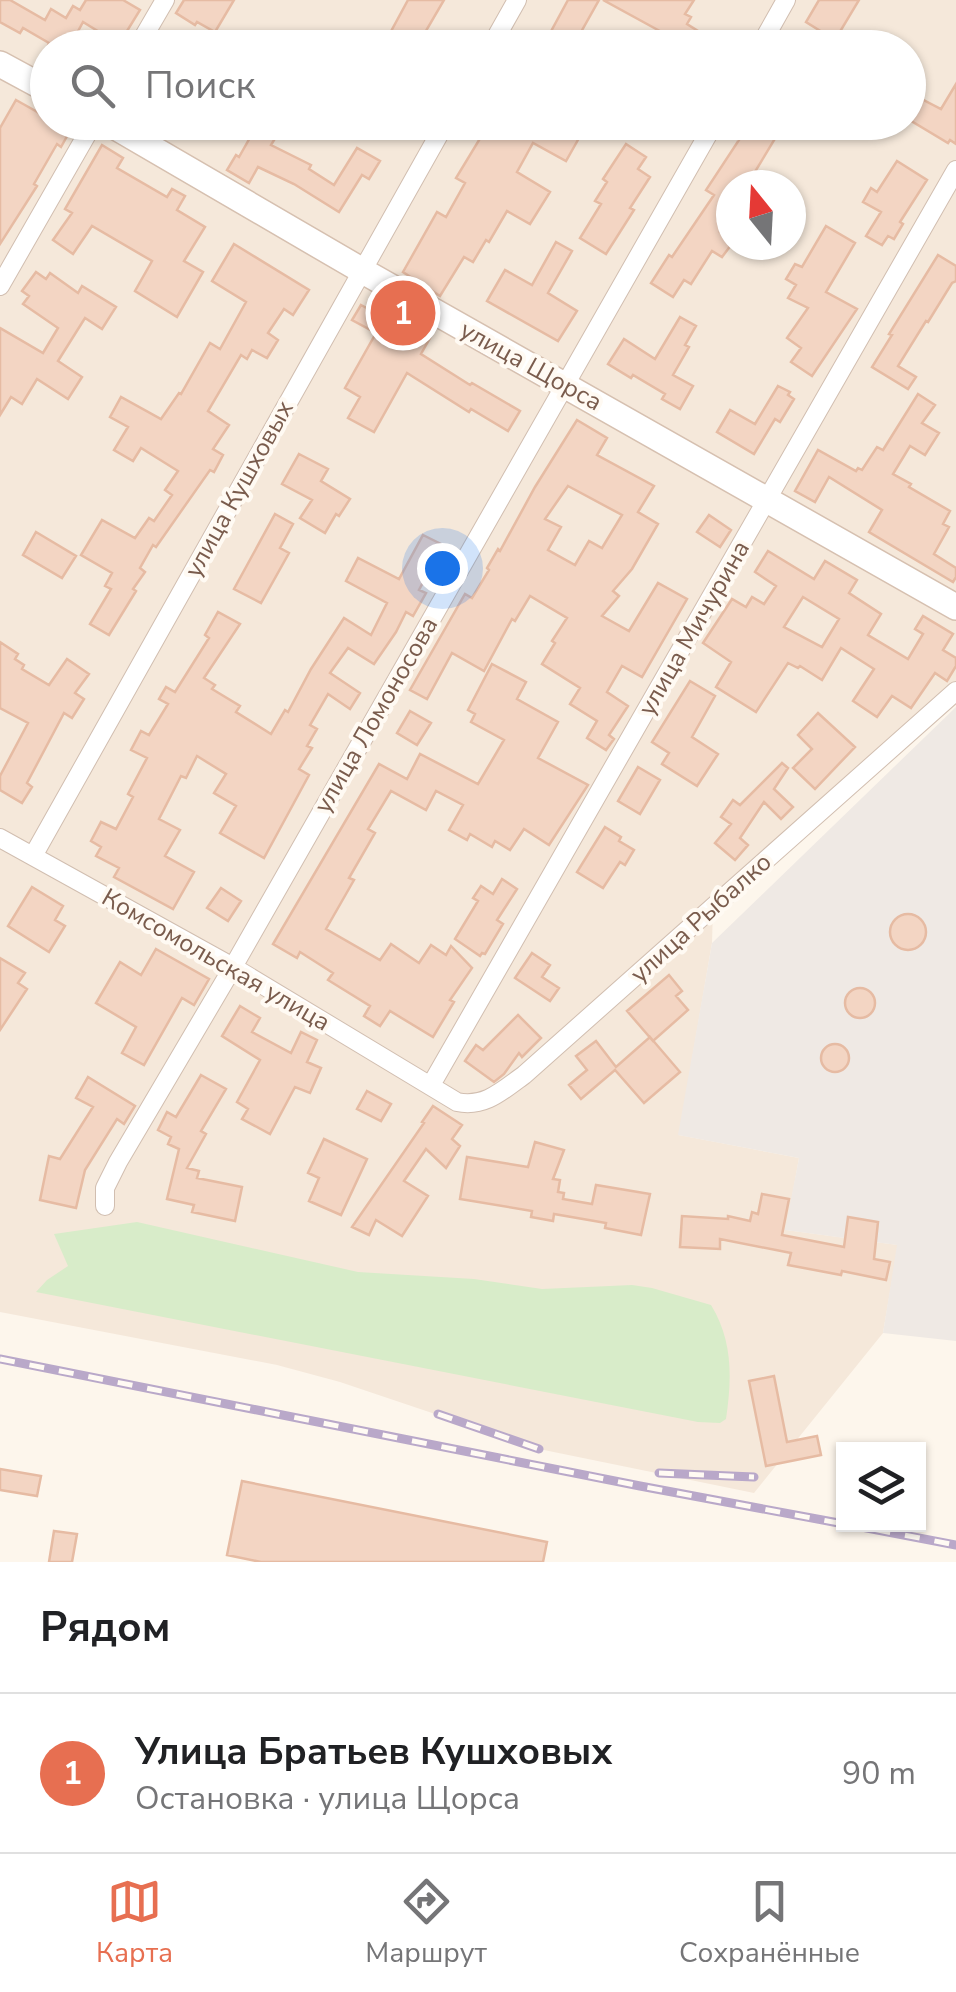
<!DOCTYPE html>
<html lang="ru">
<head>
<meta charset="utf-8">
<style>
	:root { --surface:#fff; --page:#f2f2f2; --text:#202124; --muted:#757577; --line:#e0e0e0; --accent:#e76f51 }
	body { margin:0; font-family:"Nunito Sans",sans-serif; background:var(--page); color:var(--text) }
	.controls { position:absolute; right:30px; bottom:30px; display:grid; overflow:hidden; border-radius:0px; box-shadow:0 2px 8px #0004 }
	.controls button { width:90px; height:90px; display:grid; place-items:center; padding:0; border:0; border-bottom:2px solid var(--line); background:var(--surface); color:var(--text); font:50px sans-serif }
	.compass { position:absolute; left:716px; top:170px; width:90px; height:90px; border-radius:50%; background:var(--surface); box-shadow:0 2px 8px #0004; rotate:342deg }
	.you { position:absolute; left:442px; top:568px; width:35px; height:35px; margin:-25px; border:8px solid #fff; border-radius:50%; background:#1a73e8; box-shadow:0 0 0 15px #1a73e833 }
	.badge { display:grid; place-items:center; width:65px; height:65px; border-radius:50%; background:var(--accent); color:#fff; font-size:32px; font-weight:700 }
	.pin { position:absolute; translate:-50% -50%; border:5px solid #fff; box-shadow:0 2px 10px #0006 }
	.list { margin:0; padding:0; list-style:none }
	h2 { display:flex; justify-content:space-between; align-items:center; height:130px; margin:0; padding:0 40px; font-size:42px }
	h2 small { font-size:32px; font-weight:400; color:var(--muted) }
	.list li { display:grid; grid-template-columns:65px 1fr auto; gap:30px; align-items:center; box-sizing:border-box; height:160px; padding:0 40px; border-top:2px solid var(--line) }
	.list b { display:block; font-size:38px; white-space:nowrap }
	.list p { margin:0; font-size:32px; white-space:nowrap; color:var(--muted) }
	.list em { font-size:32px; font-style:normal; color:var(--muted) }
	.icon { flex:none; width:55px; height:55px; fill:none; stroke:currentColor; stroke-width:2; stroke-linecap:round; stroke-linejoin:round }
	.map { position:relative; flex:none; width:956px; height:1562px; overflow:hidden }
	.search { position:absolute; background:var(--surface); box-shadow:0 2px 8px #0004; left:30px; right:30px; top:30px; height:110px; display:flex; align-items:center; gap:25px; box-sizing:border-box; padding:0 35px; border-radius:55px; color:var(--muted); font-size:38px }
	.sheet { height:290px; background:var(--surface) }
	nav { display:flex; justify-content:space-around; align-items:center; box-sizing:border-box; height:140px; border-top:2px solid var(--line); background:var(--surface); font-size:28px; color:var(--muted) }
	nav a { display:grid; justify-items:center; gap:5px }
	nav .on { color:var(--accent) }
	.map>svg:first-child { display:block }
	.residential { fill:#f5e8da; fill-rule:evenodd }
	.industrial { fill:#efe9e4 }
	.green { fill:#d8ecc9 }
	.building { fill:#f3d5c3; stroke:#e6bba3; stroke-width:2.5; fill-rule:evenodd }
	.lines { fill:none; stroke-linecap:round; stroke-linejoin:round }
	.street-casing { stroke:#d1beb0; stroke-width:20 }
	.secondary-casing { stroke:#d6c0b0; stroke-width:28 }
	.street { stroke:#fff; stroke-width:18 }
	.secondary { stroke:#fff; stroke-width:25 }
	.rail-casing { stroke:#b9a8c9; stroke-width:9 }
	.rail { stroke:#fffaf3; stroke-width:5; stroke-dasharray:15; stroke-linecap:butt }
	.labels { text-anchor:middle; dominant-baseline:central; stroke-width:8; stroke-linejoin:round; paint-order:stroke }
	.street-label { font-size:25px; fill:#7a5c4d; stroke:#fffaf3 }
</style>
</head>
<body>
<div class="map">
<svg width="956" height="1562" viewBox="0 0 956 1562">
	<rect width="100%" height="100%" fill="#fdf6ec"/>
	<path class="residential" d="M 0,0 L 956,0 L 956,691 L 713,908 L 712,943 L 679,1135 L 799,1158 L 786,1230 L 898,1245 L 883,1333 L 754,1493 L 539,1449 L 340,1382 L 277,1365 L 0,1312 ZM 48,48 L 908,48 L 908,122 L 48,122 ZM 731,185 L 791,185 L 791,245 L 731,245 Z"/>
	<path class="industrial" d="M 956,707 L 956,1341 L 883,1333 L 897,1245 L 785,1230 L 799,1158 L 678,1135 L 712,943 Z"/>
	<path class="green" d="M 137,1222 L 358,1272 L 474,1279 L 542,1289 L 632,1285 L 652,1288 L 711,1305 C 733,1341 732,1378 726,1419 L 720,1423 L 698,1422 L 36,1292 L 47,1280 L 68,1266 L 54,1234 Z"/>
	<path class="building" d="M 0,0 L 10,0 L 45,20 L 51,9 L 66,18 L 73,6 L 80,10 L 86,0 L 123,0 L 140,10 L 119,44 L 83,22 L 69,48 L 47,48 L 49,43 L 23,28 L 20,33 L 0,22 Z
		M 184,0 L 234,0 L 215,32 L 197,22 L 195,25 L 176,13 Z
		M 408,0 L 444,0 L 416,48 L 382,48 Z
		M 568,0 L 599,0 L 572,48 L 542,48 Z
		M 603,0 L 694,0 L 685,14 L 691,17 L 687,24 L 698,31 L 689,48 L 683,48 L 666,37 L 667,35 Z
		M 819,0 L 859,0 L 835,40 L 806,22 Z
		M 956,84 L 956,144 L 950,140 L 948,143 L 908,119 L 908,92 L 941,109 Z
		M 16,100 L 48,118 L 48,122 L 59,122 L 71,129 L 61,147 L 57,144 L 34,184 L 37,186 L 0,244 L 0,128 Z
		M 262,122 L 273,122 L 282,127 L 271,145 L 311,165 L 309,169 L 334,185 L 357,148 L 380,161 L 369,179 L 362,175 L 339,212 L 294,184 L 258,167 L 249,183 L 227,170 L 236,155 L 239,157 L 251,136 L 253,137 Z
		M 490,122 L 540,122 L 555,131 L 558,126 L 579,138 L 566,161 L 533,143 L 517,172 L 550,192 L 530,224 L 507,211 L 489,242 L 486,240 L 473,262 L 464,257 L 440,296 L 403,272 L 437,212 L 446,217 L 465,183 L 456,178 Z
		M 745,122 L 785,122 L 747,185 L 731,185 L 731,214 L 720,232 L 731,240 L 731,245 L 722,257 L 712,251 L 691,284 L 684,280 L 673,297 L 651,283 L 669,255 L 672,257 L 714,195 L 706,190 L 739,140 L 735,138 Z
		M 626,144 L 646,157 L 638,169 L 650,177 L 630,208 L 634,210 L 606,254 L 580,238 L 601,204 L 595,201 L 607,182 L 603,179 Z
		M 102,145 L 123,158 L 117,168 L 167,197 L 172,189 L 185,196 L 177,210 L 205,227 L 184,261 L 203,272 L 177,317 L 135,291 L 152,261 L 92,226 L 73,254 L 53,240 L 72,213 L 65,209 Z
		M 897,161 L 927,180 L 900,222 L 903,224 L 894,239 L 888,236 L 882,245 L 866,236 L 881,212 L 863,202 L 871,188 L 877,192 Z
		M 826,226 L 855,243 L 826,292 L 857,309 L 812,376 L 791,362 L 801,348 L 787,338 L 808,308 L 788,298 L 796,285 L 786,279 L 795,264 L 802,267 Z
		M 556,242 L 572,251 L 548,293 L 577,311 L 558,341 L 487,301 L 505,270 L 532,285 Z
		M 234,244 L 309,290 L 293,315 L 284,309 L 268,333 L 278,340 L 267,358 L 252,350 L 247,359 L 241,355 L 208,411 L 229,425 L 213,449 L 223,455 L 214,472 L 210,470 L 156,547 L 153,545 L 140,568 L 145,572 L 133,589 L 136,591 L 109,635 L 90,624 L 111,589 L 105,586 L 112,573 L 81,555 L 102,520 L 135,538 L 149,518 L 154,521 L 172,495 L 165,490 L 178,471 L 141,448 L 133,461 L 114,450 L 128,427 L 110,417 L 121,397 L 161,419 L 179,393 L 181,394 L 210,343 L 220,349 L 246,302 L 212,281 Z
		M 938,255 L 956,266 L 956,281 L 952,283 L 928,322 L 926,321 L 898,366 L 916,377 L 908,389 L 872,367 L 892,335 L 889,334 Z
		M 36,272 L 46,279 L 50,273 L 78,293 L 82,286 L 116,307 L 102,329 L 85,318 L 58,361 L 82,377 L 68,399 L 37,379 L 22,404 L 11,397 L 0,415 L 0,328 L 43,353 L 58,328 L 23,304 L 29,296 L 22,291 Z
		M 361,305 L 378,314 L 380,310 L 430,338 L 421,354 L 470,385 L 472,383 L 520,411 L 508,431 L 471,409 L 469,412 L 407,373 L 374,432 L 348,418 L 360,397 L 345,388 L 376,333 L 352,320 Z
		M 680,317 L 696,326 L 685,345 L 689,347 L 673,375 L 693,386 L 680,409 L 662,399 L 665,394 L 633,375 L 631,378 L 608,364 L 624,339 L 655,359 Z
		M 778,386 L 790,392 L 788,395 L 794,399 L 780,422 L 775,419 L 754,454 L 717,432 L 730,410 L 755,424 Z
		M 918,394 L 935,405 L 922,423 L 939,433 L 925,455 L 910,446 L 893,474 L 911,484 L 909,487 L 950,511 L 943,524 L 949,527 L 934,554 L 956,568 L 956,577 L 953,582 L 869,532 L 882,510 L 829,477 L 815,502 L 795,491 L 818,450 L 856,471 L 858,468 L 862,470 L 877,447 L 883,450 Z
		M 577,420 L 607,438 L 597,455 L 654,486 L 638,512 L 658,524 L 632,569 L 613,591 L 619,596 L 602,616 L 629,631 L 658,583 L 687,599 L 642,677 L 622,666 L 607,692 L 628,706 L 609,735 L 614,739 L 606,750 L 587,738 L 597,721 L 570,704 L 580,688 L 542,664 L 555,643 L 552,641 L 567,618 L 530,596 L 515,621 L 512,619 L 484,671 L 452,653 L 427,699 L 410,690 L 465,594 L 472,598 L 489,570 L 487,568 L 498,549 L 500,551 L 535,487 ZM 568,486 L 622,515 L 602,548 L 589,541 L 575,565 L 548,550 L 561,527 L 545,519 Z
		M 299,454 L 328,469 L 321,481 L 350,499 L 339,516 L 336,514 L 325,533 L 300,518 L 312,500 L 282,484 Z
		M 275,514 L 293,524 L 280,548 L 289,553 L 261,603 L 234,589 Z
		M 709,515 L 731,530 L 720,547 L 697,532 Z
		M 36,532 L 76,556 L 62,578 L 23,555 Z
		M 423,535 L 443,545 L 419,590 L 426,593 L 413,616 L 406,612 L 396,632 L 374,664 L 348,648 L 330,673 L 360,693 L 350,709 L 328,694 L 310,725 L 317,729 L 307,746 L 312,748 L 299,769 L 309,775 L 264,858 L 220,833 L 236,806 L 214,793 L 226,774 L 197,756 L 186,778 L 181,776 L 159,819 L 180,830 L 165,856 L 194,872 L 173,909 L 114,877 L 119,868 L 96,856 L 101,847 L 91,841 L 101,822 L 116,829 L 133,797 L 128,794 L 147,758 L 131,750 L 141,731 L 149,735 L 168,704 L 159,699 L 166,687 L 175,692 L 209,638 L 205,635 L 218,612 L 240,624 L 204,678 L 215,685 L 212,689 L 240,706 L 236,712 L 271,734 L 285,710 L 288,712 L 311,669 L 344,618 L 371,635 L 387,603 L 346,581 L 358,558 L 399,579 Z
		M 768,551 L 814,579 L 825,561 L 857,580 L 849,593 L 881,614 L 868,635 L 908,659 L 923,634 L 915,629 L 923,616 L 953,634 L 943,650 L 956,658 L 956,666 L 947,681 L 935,673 L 911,708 L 892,696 L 877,717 L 853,701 L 874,669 L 841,648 L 822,680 L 800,666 L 798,668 L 788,663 L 756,712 L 716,687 L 731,662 L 703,643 L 732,599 L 746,607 L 752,597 L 764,604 L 776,586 L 755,572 ZM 803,597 L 839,619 L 822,647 L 784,627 Z
		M 0,642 L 18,654 L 15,659 L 24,665 L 22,669 L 49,685 L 67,659 L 89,674 L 75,693 L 84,699 L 72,718 L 64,713 L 27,783 L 32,787 L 22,803 L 0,790 L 0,776 L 28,723 L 0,708 Z
		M 492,664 L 526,682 L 517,699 L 558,722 L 538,758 L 588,785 L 549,845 L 524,829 L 510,850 L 495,841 L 492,847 L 470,834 L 467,840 L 449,830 L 463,805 L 436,791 L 426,810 L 391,791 L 368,829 L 375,833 L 349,878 L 354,880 L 326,929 L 380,960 L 391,944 L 419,963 L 431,945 L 446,955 L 451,946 L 472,968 L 450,1000 L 454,1002 L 433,1037 L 390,1011 L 380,1026 L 364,1016 L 370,1006 L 328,980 L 333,973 L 300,952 L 297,958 L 273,944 L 379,764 L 407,779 L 420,754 L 478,784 L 504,740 L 471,722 L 475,714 L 468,710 Z
		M 690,681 L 715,696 L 692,737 L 718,754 L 697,786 L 662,764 L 669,753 L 652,742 Z
		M 410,711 L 431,723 L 417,745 L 397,733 Z
		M 818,713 L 855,747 L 815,789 L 793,768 L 812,749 L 798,735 Z
		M 782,763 L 788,768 L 774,789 L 793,807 L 781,819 L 764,802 L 740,838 L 748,845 L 735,860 L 715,843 L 731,824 L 721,817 L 733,800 L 740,805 Z
		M 638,767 L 660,780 L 640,814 L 618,801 Z
		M 605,827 L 621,837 L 619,841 L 634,850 L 625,865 L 620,862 L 603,888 L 577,872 Z
		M 502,879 L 517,889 L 497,920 L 503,924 L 485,954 L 482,953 L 480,956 L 455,939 L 478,901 L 473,898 L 481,886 L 493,894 Z
		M 32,887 L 63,906 L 55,920 L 65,926 L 49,952 L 8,926 Z
		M 221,888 L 241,901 L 228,921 L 207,908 Z
		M890 932a18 18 0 1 1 36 0a18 18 0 1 1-36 0Z
		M 156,949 L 209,979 L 194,1005 L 182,998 L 144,1065 L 122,1053 L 136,1027 L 96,1003 L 120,962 L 141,975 Z
		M 532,953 L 550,965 L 542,977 L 559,988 L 550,1001 L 515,978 Z
		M 0,958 L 25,973 L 18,983 L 27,989 L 0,1030 Z
		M 669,975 L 682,991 L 676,996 L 688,1010 L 653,1041 L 627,1011 Z
		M845 1003a15 15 0 1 1 30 0a15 15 0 1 1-30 0Z
		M 240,1006 L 260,1018 L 252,1032 L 291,1053 L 301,1032 L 317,1040 L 307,1062 L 321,1068 L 310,1093 L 295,1087 L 270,1134 L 242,1119 L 248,1109 L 237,1102 L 260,1060 L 222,1036 Z
		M 518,1015 L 541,1038 L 522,1057 L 519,1053 L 504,1074 L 494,1082 L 465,1061 L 476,1045 L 483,1050 Z
		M 650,1037 L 680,1072 L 644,1103 L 615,1070 L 581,1099 L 569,1085 L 587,1070 L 576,1056 L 596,1041 L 616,1067 Z
		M821 1058a14 14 0 1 1 28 0a14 14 0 1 1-28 0Z
		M 201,1075 L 226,1089 L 201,1131 L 206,1134 L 187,1168 L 199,1171 L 197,1178 L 242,1187 L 235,1221 L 192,1212 L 194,1205 L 167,1199 L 179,1149 L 168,1144 L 171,1137 L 158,1130 L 167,1112 L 176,1117 Z
		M 88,1077 L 135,1106 L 124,1124 L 117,1119 L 85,1170 L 76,1208 L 40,1200 L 49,1156 L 60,1159 L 93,1107 L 76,1098 Z
		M 367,1091 L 391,1104 L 381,1121 L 357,1109 Z
		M 433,1106 L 462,1125 L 452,1139 L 460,1146 L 446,1168 L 426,1149 L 404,1181 L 428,1196 L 402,1236 L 376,1220 L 369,1235 L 352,1227 L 424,1123 L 422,1122 Z
		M 324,1139 L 367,1159 L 341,1215 L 309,1201 L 319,1178 L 308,1173 Z
		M 535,1142 L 564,1150 L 553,1179 L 560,1180 L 558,1192 L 564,1193 L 563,1199 L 592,1204 L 596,1185 L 650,1194 L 641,1235 L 605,1228 L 606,1223 L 554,1214 L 553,1221 L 531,1217 L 532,1211 L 460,1199 L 467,1157 L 528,1167 Z
		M 762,1194 L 789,1199 L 782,1235 L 844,1247 L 848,1217 L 878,1222 L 874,1259 L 890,1262 L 886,1280 L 842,1271 L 841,1275 L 788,1265 L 791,1253 L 720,1239 L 720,1249 L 680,1247 L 682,1216 L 728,1219 L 728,1216 L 750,1221 L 752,1212 L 758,1214 Z
		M 774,1376 L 787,1442 L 817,1436 L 821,1455 L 766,1466 L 749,1381 Z
		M 0,1469 L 41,1476 L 37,1496 L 0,1490 Z
		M 242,1481 L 547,1542 L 543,1562 L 261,1562 L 227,1555 Z
		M 54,1531 L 77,1534 L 72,1562 L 49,1562 Z"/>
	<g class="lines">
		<g class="street-casing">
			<path id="street" d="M 137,48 L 165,0
				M 490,48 L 517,0
				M 759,48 L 786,0
				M 0,286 L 94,122
				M 0,838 L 233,967 L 457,1102 C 485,1108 503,1090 524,1075 L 956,691
				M 33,856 L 446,122
				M 431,1085 L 956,170
				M 105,1206 L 105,1188 L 118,1162 L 233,967 L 715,122"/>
		</g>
		<g class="secondary-casing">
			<path id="secondary" d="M 0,64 L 48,90
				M 107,122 L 361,270 L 956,607"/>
		</g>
		<use href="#street" class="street"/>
		<use href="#secondary" class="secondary"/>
		<g class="rail-casing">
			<path id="rail" d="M 0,1359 L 640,1486 L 844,1524
				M 438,1414 L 539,1449
				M 659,1473 L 754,1477
				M 846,1524 L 956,1545"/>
		</g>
		<use href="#rail" class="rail"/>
	</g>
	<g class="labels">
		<g class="street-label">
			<text transform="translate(531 366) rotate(29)">улица Щорса</text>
			<text transform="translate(239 489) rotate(-61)">улица Кушховых</text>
			<text transform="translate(694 628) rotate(-60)">улица Мичурина</text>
			<text transform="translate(376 715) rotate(-60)">улица Ломоносова</text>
			<text transform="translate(701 918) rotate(-42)">улица Рыбалко</text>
			<text transform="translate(216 960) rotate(30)">Комсомольская улица</text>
		</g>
	</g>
</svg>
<div class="controls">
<button><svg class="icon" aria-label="layers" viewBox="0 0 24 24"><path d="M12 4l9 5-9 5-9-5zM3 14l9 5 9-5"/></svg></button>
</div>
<svg class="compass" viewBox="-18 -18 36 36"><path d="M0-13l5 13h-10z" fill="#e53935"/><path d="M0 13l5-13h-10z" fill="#757577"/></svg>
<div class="you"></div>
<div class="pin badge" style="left:403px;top:313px">1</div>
<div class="search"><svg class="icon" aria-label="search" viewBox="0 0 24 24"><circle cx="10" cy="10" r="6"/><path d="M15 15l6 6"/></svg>Поиск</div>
</div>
<section class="sheet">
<h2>Рядом<small></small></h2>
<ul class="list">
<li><span class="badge">1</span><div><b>Улица Братьев Кушховых</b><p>Остановка · улица Щорса</p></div><em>90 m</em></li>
</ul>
</section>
<nav>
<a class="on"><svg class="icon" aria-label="map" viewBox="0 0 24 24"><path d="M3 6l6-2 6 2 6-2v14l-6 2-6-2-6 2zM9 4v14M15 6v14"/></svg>Карта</a>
<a><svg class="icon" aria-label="directions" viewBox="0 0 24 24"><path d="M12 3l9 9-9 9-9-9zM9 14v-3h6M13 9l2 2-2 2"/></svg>Маршрут</a>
<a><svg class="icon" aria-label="saved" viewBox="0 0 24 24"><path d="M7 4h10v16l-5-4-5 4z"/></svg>Сохранённые</a>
</nav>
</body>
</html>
